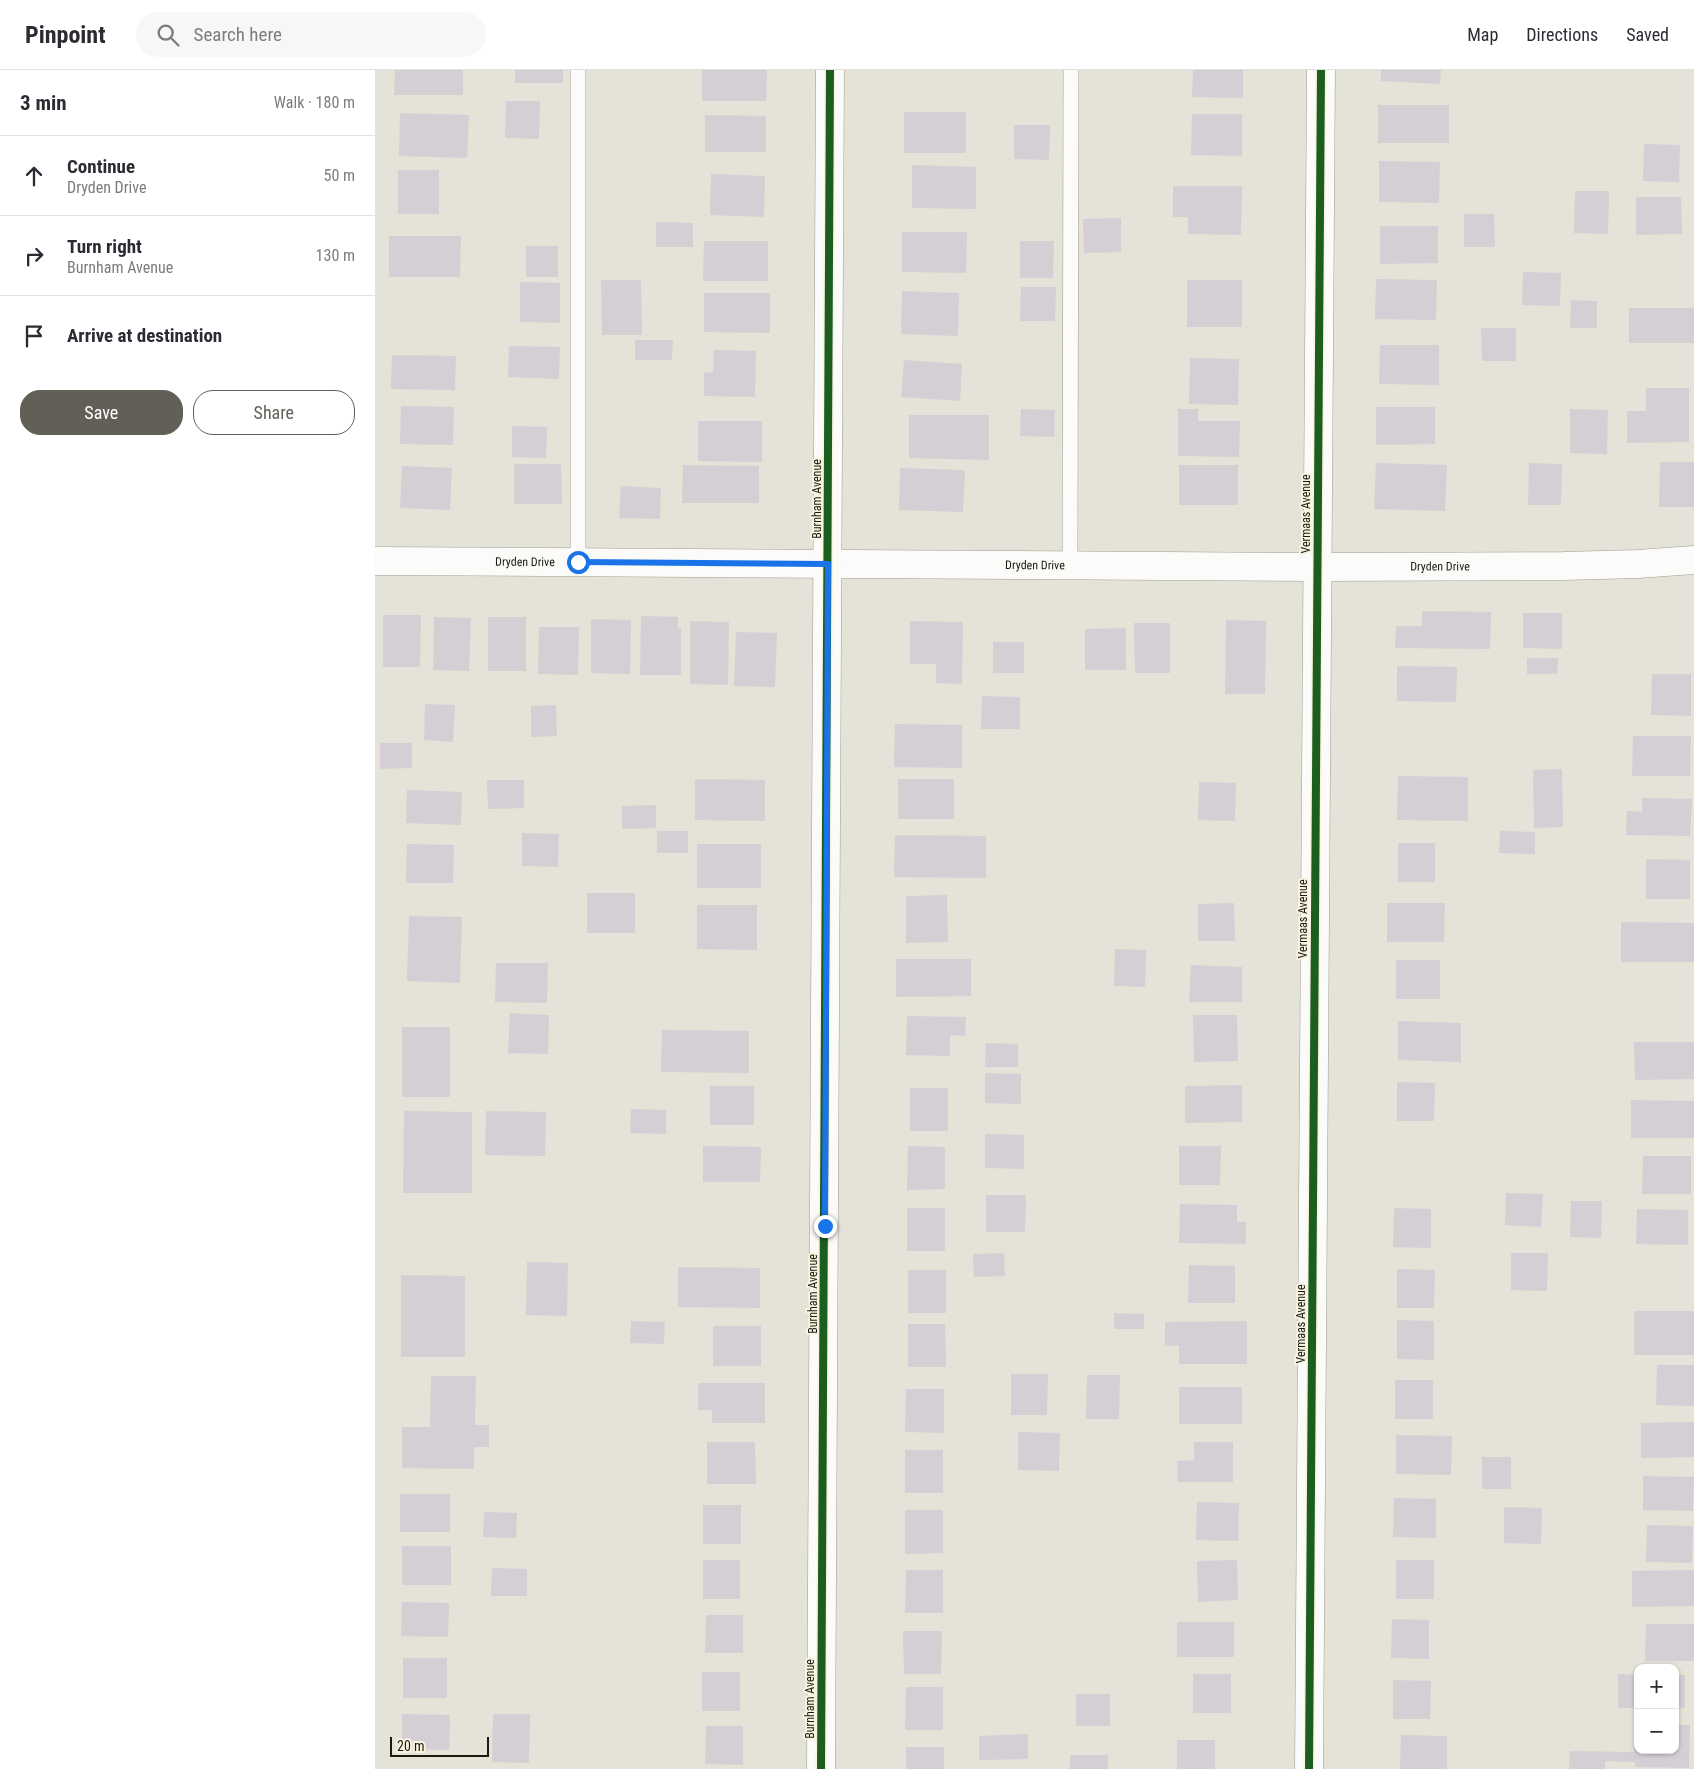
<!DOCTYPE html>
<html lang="en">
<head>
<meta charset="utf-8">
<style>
	:root { --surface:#fff; --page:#f7f7f7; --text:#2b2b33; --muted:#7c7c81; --line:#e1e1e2; --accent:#625f57 }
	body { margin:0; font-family:"Roboto Condensed",sans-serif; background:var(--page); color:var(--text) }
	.controls { position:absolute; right:15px; bottom:15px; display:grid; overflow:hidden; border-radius:10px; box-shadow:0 1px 4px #0004 }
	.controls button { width:45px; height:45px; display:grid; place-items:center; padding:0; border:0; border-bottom:1px solid var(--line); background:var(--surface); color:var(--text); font:25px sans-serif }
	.scale { position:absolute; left:15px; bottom:12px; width:99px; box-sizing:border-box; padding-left:5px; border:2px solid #1b1912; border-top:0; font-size:14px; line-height:18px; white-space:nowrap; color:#1b1912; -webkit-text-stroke:4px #f8f3df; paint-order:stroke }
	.stop { position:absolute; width:15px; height:15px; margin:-11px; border:4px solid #1a73e8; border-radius:50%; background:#fff }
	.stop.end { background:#1a73e8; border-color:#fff; box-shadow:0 1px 5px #0008 }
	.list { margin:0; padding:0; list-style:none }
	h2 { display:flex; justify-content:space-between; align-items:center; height:65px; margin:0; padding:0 20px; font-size:21px }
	h2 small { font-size:16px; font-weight:400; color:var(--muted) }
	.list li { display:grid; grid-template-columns:32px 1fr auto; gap:15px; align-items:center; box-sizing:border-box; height:80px; padding:0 20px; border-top:1px solid var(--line) }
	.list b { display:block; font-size:19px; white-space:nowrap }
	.list p { margin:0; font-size:16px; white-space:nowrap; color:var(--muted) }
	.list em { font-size:16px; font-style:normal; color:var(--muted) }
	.actions { display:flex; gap:10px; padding:15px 20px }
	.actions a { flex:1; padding:11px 0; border:1px solid var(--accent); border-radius:20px; text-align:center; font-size:18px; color:var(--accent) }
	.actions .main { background:var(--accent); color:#fff }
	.icon { flex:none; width:28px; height:28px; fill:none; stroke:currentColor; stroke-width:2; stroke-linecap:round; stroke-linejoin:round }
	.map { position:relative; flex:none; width:1319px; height:1699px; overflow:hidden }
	header { display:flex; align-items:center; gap:30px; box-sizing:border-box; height:70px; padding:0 25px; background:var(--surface); border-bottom:1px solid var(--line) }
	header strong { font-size:24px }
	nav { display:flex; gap:28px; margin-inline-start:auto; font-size:18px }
	.search { width:350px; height:45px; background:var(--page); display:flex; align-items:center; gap:12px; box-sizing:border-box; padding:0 18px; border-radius:28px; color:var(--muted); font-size:19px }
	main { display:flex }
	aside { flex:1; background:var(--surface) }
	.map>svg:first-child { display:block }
	.building { fill:#d6ced5 }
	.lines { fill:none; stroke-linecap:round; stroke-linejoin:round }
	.service-casing { stroke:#9f9c94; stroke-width:16 }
	.minor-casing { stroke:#9f9c94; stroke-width:29 }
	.service { stroke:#fbfbf9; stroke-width:15 }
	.minor { stroke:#fbfbf9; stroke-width:28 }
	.cycleway-casing { stroke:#f8f3df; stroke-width:11 }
	.cycleway { stroke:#1b5e20; stroke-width:8 }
	.route { stroke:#1a73e8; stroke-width:6 }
	.labels { text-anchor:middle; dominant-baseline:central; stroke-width:4; stroke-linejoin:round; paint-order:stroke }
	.street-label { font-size:12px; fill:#1b1912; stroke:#f8f3df }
</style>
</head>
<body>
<header>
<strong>Pinpoint</strong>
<div class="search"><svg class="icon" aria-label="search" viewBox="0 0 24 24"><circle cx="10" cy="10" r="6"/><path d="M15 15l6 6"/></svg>Search here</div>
<nav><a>Map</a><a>Directions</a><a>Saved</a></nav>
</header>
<main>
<aside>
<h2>3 min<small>Walk · 180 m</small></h2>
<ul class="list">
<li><svg class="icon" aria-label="ahead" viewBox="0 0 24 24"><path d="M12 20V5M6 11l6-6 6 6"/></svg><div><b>Continue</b><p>Dryden Drive</p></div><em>50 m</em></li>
<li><svg class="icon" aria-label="right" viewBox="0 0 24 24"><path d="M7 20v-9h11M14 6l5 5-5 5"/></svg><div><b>Turn right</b><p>Burnham Avenue</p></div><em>130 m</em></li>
<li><svg class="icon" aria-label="arrive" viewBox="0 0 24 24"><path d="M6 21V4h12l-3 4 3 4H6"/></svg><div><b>Arrive at destination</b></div></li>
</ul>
<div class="actions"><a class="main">Save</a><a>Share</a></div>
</aside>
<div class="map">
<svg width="1319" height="1699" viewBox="0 0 1319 1699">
	<rect width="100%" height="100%" fill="#e5e2d8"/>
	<path class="building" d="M 20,0 L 88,0 L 88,25 L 19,25 Z
		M 140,0 L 188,0 L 188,13 L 140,13 Z
		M 327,0 L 392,0 L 391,31 L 327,31 Z
		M 818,0 L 868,0 L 868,28 L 817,27 Z
		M 1006,0 L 1066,0 L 1065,14 L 1006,11 Z
		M 131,31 L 165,31 L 164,69 L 130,68 Z
		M 1003,35 L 1074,35 L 1074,73 L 1003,73 Z
		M 529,42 L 591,42 L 591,83 L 529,83 Z
		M 25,43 L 94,45 L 92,88 L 24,86 Z
		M 817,44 L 867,44 L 867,86 L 816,85 Z
		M 330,45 L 391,46 L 391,82 L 330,82 Z
		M 639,55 L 675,55 L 674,90 L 639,89 Z
		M 1269,74 L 1305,75 L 1304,112 L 1268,111 Z
		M 1004,91 L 1065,92 L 1064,133 L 1004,132 Z
		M 537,95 L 601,97 L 601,139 L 537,138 Z
		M 23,100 L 64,100 L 64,144 L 23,144 Z
		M 336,104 L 390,106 L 389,147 L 335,145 Z
		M 798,116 L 867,116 L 866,165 L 813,164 L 813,147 L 798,147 Z
		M 1200,121 L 1234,121 L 1233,164 L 1199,163 Z
		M 1261,127 L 1306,127 L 1307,164 L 1261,165 Z
		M 1089,144 L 1119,144 L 1120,177 L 1089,177 Z
		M 746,148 L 746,182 L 709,183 L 708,149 Z
		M 281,152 L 318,153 L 318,177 L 281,177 Z
		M 1005,156 L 1063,156 L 1063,193 L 1005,194 Z
		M 527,162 L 592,162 L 591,203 L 527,202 Z
		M 14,166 L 86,166 L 85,207 L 14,207 Z
		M 329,171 L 393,171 L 393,211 L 328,211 Z
		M 645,171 L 679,171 L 678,208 L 645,208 Z
		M 151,176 L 183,176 L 183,207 L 151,207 Z
		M 1148,202 L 1186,203 L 1185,236 L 1147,235 Z
		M 1001,209 L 1062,210 L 1061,250 L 1000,249 Z
		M 226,210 L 266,210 L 267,265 L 227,265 Z
		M 812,210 L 867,210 L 867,257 L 812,257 Z
		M 145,212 L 185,213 L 185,253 L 145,252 Z
		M 646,217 L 681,217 L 680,251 L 645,251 Z
		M 527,221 L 584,223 L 583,266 L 526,264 Z
		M 329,223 L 395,223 L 395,263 L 329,262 Z
		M 1196,230 L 1222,231 L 1222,258 L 1195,258 Z
		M 1254,238 L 1319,238 L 1319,273 L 1254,273 Z
		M 1106,258 L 1141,258 L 1141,291 L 1107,291 Z
		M 260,270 L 298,270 L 297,290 L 260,290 Z
		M 1005,275 L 1064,275 L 1064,315 L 1004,314 Z
		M 134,276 L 185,277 L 184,309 L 133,307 Z
		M 339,280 L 381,281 L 380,327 L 329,326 L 329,302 L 338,303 Z
		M 17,285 L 81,286 L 80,320 L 16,319 Z
		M 815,288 L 864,289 L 863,335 L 814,334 Z
		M 529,290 L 587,294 L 585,331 L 526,327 Z
		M 1271,318 L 1314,318 L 1314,372 L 1252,373 L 1252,341 L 1271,341 Z
		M 26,336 L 79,337 L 78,375 L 25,374 Z
		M 1001,337 L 1060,337 L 1060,374 L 1001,375 Z
		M 646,339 L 680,340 L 679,367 L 645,366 Z
		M 803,339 L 823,339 L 823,351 L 865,351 L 864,387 L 803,386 Z
		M 1195,339 L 1233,340 L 1232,384 L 1195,383 Z
		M 534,345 L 614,345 L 614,390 L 534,388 Z
		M 323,351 L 387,351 L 387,392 L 323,391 Z
		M 137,356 L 172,357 L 171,388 L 137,387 Z
		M 1285,392 L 1319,392 L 1319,437 L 1284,437 Z
		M 1001,393 L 1072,395 L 1070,441 L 999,439 Z
		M 1154,393 L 1187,394 L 1186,435 L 1153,435 Z
		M 139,394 L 186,394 L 187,434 L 139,434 Z
		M 308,395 L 384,396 L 384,433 L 307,433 Z
		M 804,395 L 863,395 L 863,435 L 804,435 Z
		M 27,396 L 77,398 L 75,440 L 25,438 Z
		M 525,398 L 590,400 L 588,442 L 524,440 Z
		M 246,416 L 286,418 L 285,449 L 244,448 Z
		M 1047,541 L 1116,542 L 1115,579 L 1020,578 L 1021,556 L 1047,556 Z
		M 1148,543 L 1187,543 L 1187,579 L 1148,578 Z
		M 8,545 L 46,545 L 45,597 L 8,597 Z
		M 266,546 L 303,547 L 303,558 L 306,558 L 306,605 L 265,605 Z
		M 59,547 L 96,548 L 94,601 L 58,600 Z
		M 113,547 L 151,547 L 151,601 L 113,601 Z
		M 216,549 L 256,550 L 255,604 L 216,603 Z
		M 851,550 L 891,551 L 890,624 L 850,624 Z
		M 315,551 L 354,552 L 353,615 L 315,614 Z
		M 535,551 L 588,552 L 587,614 L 561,613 L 561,594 L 535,594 Z
		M 759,553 L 795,553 L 795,603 L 760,603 Z
		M 164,557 L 204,557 L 203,605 L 163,604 Z
		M 751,558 L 751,600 L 710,600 L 710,559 Z
		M 361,562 L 402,563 L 400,617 L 359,616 Z
		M 618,572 L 649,572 L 649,603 L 618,603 Z
		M 1152,588 L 1183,588 L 1182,604 L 1152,604 Z
		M 1022,596 L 1082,597 L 1081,632 L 1022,631 Z
		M 1277,604 L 1316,604 L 1316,646 L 1276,645 Z
		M 607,626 L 645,627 L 645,659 L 606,659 Z
		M 50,634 L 80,635 L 78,672 L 49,670 Z
		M 181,635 L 182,666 L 156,667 L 156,636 Z
		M 520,654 L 587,655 L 587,698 L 519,697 Z
		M 1258,666 L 1316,666 L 1315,706 L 1257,706 Z
		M 5,673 L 37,673 L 37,698 L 5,699 Z
		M 1187,699 L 1188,757 L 1159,758 L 1158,700 Z
		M 1023,706 L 1093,707 L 1093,751 L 1022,750 Z
		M 320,709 L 390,710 L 390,751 L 320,750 Z
		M 523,709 L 579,709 L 579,749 L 523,749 Z
		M 112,710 L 149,710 L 149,738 L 113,739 Z
		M 824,712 L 861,713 L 860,751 L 823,750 Z
		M 32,720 L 87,722 L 86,755 L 31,753 Z
		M 1267,728 L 1317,729 L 1315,766 L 1251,765 L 1252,741 L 1267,742 Z
		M 281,735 L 281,758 L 247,759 L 247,736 Z
		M 282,761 L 313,761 L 313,783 L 282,783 Z
		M 1125,761 L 1160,762 L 1160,784 L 1124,783 Z
		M 147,763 L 184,764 L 183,797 L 147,796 Z
		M 520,765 L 611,766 L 611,808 L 519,807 Z
		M 1023,773 L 1060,773 L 1060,812 L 1023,812 Z
		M 32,774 L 79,775 L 78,813 L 31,813 Z
		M 322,774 L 386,774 L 386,818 L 322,818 Z
		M 1271,789 L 1315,790 L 1315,829 L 1271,829 Z
		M 212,823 L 260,823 L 260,863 L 212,863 Z
		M 572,825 L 573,872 L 531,873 L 531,826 Z
		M 859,833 L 860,871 L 823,871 L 823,834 Z
		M 1012,833 L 1070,833 L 1069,872 L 1012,872 Z
		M 322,835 L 382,835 L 382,880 L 322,879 Z
		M 34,846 L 87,847 L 85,913 L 32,911 Z
		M 1246,852 L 1319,853 L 1319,892 L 1246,892 Z
		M 740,879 L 771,880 L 770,917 L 739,916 Z
		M 521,889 L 596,889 L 596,926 L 521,927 Z
		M 1021,890 L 1065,890 L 1065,929 L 1021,929 Z
		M 121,893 L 173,893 L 172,933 L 120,932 Z
		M 816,895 L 867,897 L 867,932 L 814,932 Z
		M 135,943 L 174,945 L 173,984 L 133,983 Z
		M 818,945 L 862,945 L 863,991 L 819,992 Z
		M 532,946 L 591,947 L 590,966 L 575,965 L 575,986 L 531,985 Z
		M 1023,951 L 1086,953 L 1086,992 L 1023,990 Z
		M 27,957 L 75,957 L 75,1027 L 27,1027 Z
		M 287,960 L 374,961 L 374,1003 L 286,1002 Z
		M 1259,972 L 1319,972 L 1319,1009 L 1260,1010 Z
		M 611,973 L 643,974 L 643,997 L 610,997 Z
		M 610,1003 L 646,1004 L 646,1034 L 610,1033 Z
		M 1022,1012 L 1060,1013 L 1059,1051 L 1022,1051 Z
		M 867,1015 L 867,1052 L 810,1053 L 810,1016 Z
		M 335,1016 L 379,1016 L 379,1055 L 335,1055 Z
		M 535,1018 L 573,1018 L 573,1061 L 535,1061 Z
		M 1256,1030 L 1319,1031 L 1319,1068 L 1256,1068 Z
		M 256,1039 L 291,1040 L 291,1064 L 255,1063 Z
		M 29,1041 L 97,1042 L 97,1123 L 28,1123 Z
		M 111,1041 L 171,1042 L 170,1086 L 110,1085 Z
		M 610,1064 L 649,1065 L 649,1099 L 610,1098 Z
		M 328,1076 L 386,1077 L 385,1112 L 328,1112 Z
		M 533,1076 L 570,1077 L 570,1119 L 532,1120 Z
		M 804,1076 L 846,1076 L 845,1115 L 804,1115 Z
		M 1268,1086 L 1316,1086 L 1316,1124 L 1267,1124 Z
		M 1131,1123 L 1168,1124 L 1166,1157 L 1130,1155 Z
		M 611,1125 L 651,1125 L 650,1162 L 611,1162 Z
		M 1196,1131 L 1227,1131 L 1226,1168 L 1195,1167 Z
		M 805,1134 L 862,1135 L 862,1152 L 871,1152 L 871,1174 L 804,1173 Z
		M 532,1138 L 570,1138 L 570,1181 L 532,1181 Z
		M 1019,1138 L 1056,1139 L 1056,1178 L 1018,1177 Z
		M 1262,1139 L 1313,1140 L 1313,1175 L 1261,1174 Z
		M 629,1183 L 630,1206 L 599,1207 L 598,1184 Z
		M 1136,1183 L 1173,1183 L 1172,1221 L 1136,1220 Z
		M 152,1192 L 193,1193 L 192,1246 L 151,1245 Z
		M 814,1195 L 860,1196 L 860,1233 L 813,1233 Z
		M 303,1197 L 385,1198 L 385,1238 L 303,1237 Z
		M 1022,1199 L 1060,1200 L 1059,1238 L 1022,1238 Z
		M 533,1200 L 571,1200 L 571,1243 L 533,1243 Z
		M 26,1205 L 90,1206 L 90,1287 L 26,1287 Z
		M 1259,1241 L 1319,1241 L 1319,1285 L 1259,1285 Z
		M 739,1243 L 769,1244 L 769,1259 L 739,1259 Z
		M 1022,1250 L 1059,1251 L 1059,1290 L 1022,1289 Z
		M 256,1251 L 290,1252 L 289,1274 L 255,1273 Z
		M 872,1251 L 872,1294 L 804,1294 L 804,1275 L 790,1276 L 790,1252 Z
		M 533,1254 L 570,1254 L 571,1297 L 533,1297 Z
		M 338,1256 L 386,1256 L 386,1296 L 338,1296 Z
		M 1282,1295 L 1319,1295 L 1319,1336 L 1281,1335 Z
		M 636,1304 L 673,1304 L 672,1345 L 636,1345 Z
		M 712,1305 L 745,1305 L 744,1349 L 711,1349 Z
		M 56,1306 L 101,1306 L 100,1355 L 114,1355 L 114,1377 L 99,1377 L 99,1399 L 27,1398 L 27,1357 L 55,1357 Z
		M 1020,1310 L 1058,1310 L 1058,1349 L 1020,1349 Z
		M 323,1313 L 390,1313 L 390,1353 L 337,1353 L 337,1340 L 323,1340 Z
		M 804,1317 L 867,1317 L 867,1354 L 804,1354 Z
		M 531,1319 L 569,1319 L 569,1363 L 530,1362 Z
		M 1319,1352 L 1319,1387 L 1266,1388 L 1266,1353 Z
		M 643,1362 L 685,1363 L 684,1401 L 643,1400 Z
		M 1021,1365 L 1077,1366 L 1076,1405 L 1021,1404 Z
		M 332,1372 L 380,1372 L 381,1414 L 332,1414 Z
		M 819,1372 L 858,1372 L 858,1412 L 803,1412 L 802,1391 L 819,1390 Z
		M 530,1380 L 568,1380 L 568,1423 L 530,1423 Z
		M 1107,1387 L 1136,1387 L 1136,1419 L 1107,1419 Z
		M 1268,1406 L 1319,1407 L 1318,1441 L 1268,1440 Z
		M 25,1424 L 75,1424 L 75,1462 L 25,1462 Z
		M 1019,1428 L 1061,1429 L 1061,1468 L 1018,1467 Z
		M 822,1432 L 864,1433 L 863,1471 L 821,1470 Z
		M 328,1435 L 366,1435 L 366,1474 L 328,1474 Z
		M 1129,1437 L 1167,1438 L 1166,1474 L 1129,1473 Z
		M 530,1440 L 568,1440 L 568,1483 L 530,1484 Z
		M 109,1442 L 142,1443 L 141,1468 L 108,1467 Z
		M 1272,1455 L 1318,1456 L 1317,1493 L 1271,1492 Z
		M 27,1476 L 76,1476 L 76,1515 L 27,1515 Z
		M 328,1490 L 365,1490 L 365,1529 L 328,1529 Z
		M 862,1490 L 863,1530 L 823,1532 L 822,1491 Z
		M 1021,1490 L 1059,1490 L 1059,1529 L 1021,1529 Z
		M 117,1498 L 152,1499 L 152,1526 L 116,1526 Z
		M 531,1500 L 568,1500 L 568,1543 L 530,1543 Z
		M 1319,1500 L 1319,1536 L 1257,1537 L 1257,1501 Z
		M 27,1532 L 74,1533 L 73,1567 L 26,1566 Z
		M 331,1545 L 368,1545 L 368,1583 L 330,1583 Z
		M 1017,1549 L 1054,1550 L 1054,1589 L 1016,1588 Z
		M 802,1552 L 859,1552 L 859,1587 L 802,1587 Z
		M 1271,1554 L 1319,1554 L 1319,1591 L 1270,1591 Z
		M 528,1561 L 567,1561 L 566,1604 L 529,1604 Z
		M 28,1588 L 72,1588 L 72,1628 L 28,1628 Z
		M 327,1602 L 365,1602 L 365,1641 L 327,1641 Z
		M 818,1604 L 856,1604 L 856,1643 L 818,1643 Z
		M 1243,1604 L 1263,1605 L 1263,1638 L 1243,1638 Z
		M 1300,1605 L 1310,1605 L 1310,1638 L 1300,1638 Z
		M 1018,1610 L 1056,1611 L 1055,1649 L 1018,1649 Z
		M 531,1617 L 568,1617 L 568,1660 L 530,1660 Z
		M 701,1624 L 735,1624 L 735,1656 L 701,1656 Z
		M 27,1644 L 75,1645 L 74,1680 L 27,1679 Z
		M 118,1644 L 155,1644 L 154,1693 L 117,1692 Z
		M 1260,1654 L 1263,1654 L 1263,1680 L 1300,1680 L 1300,1655 L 1315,1655 L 1314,1698 L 1260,1697 L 1260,1692 L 1230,1691 L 1230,1699 L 1194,1699 L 1195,1681 L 1259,1682 Z
		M 331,1656 L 368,1656 L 368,1695 L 330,1694 Z
		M 653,1664 L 653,1689 L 604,1690 L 604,1666 Z
		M 1026,1665 L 1072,1666 L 1072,1699 L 1025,1699 Z
		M 802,1670 L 840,1670 L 840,1699 L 802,1699 Z
		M 531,1677 L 569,1677 L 569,1699 L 531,1699 Z
		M 695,1685 L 733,1685 L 733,1699 L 695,1699 Z"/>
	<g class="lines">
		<g class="service-casing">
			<path id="service" d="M 203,492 L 203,0
				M 695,496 L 696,0"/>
		</g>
		<g class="minor-casing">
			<g id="minor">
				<path id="s1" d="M 0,491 L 942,497 L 1188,496 L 1263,494 L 1319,490"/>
				<path d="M 446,1699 L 455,0"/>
				<path d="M 934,1699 L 946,0"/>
			</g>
		</g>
		<use href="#service" class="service"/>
		<use href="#minor" class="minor"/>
		<g class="cycleway-casing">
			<path id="cycleway" d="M 446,1699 L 455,0
				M 934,1699 L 946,0"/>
		</g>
		<use href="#cycleway" class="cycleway"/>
	</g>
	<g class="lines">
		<path class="route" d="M 203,492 L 453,494 L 450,1156"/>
	</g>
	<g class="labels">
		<g class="street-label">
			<text transform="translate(442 429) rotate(-90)">Burnham Avenue</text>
			<text transform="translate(931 444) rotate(-90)">Vermaas Avenue</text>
			<text stroke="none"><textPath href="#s1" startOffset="150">Dryden Drive</textPath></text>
			<text stroke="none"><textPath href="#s1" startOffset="660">Dryden Drive</textPath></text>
			<text stroke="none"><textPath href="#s1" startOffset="1065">Dryden Drive</textPath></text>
			<text transform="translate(928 849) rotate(-90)">Vermaas Avenue</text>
			<text transform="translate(438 1224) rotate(-90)">Burnham Avenue</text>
			<text transform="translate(926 1254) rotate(-90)">Vermaas Avenue</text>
			<text transform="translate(435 1629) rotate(-90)">Burnham Avenue</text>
		</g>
	</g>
</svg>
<div class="controls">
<button>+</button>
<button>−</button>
</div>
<div class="scale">20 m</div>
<div class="stop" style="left:203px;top:492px"></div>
<div class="stop end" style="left:450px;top:1156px"></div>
</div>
</main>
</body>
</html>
